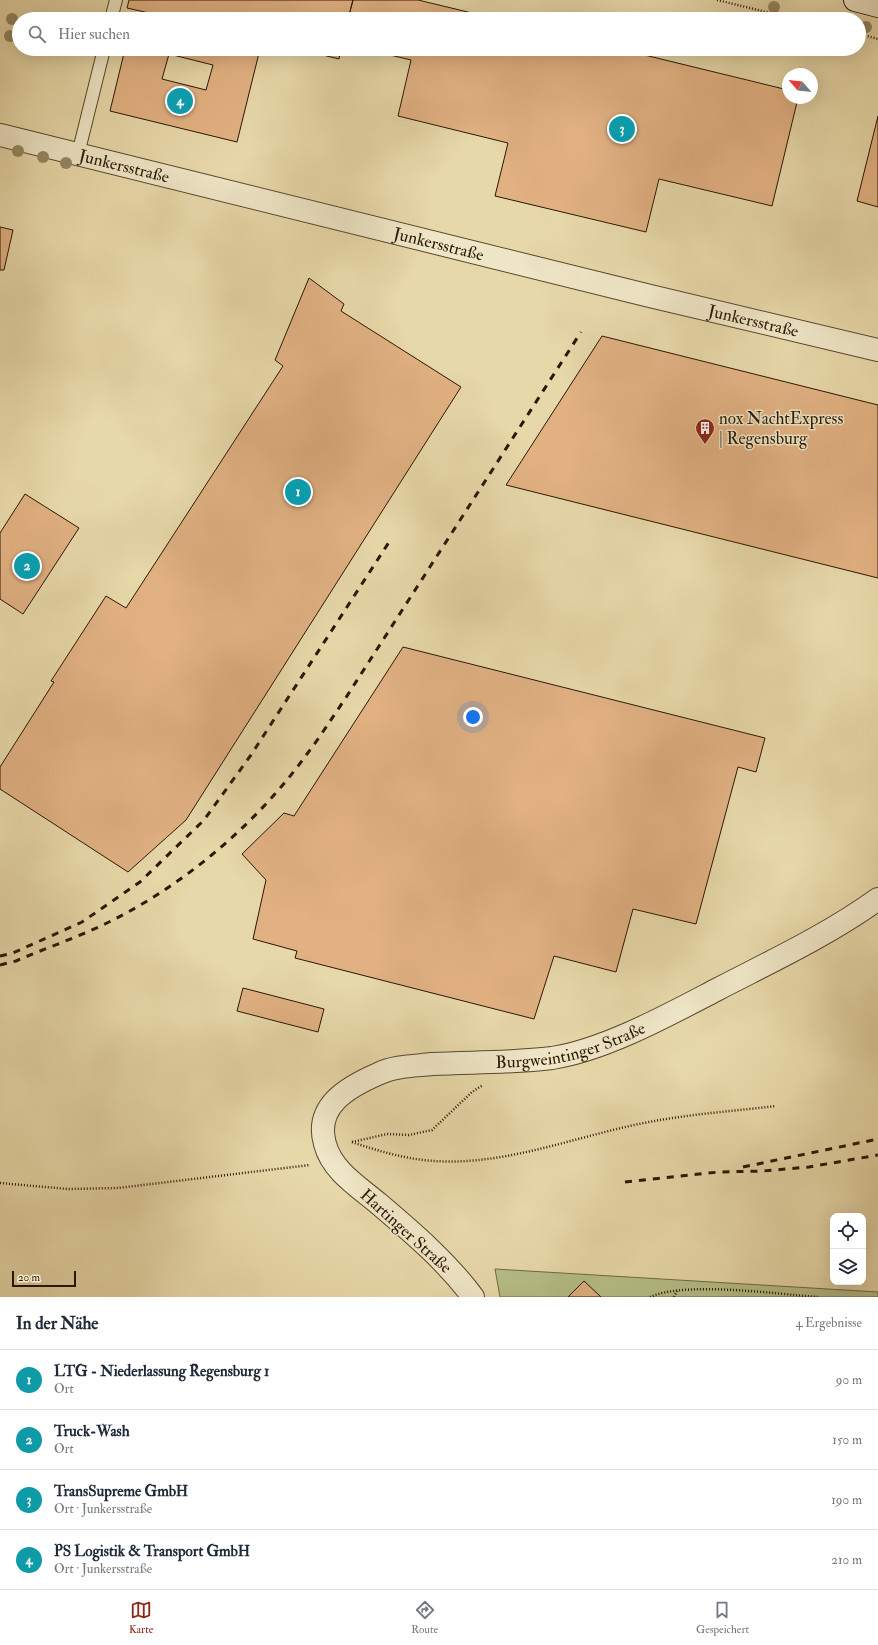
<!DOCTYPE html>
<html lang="de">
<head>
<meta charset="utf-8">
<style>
	:root { --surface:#fff; --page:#f2f2f3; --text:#1f2937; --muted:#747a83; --line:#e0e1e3; --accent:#8f2418 }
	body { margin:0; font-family:"IM FELL Double Pica",serif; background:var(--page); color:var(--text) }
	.controls { position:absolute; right:12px; bottom:12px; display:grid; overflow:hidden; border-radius:8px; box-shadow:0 4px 16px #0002 }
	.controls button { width:36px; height:36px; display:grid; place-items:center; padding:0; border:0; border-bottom:1px solid var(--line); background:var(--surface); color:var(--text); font:20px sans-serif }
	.compass { position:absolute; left:782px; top:68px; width:36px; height:36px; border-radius:50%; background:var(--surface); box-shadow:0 4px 16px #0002; rotate:297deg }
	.scale { position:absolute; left:12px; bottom:10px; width:64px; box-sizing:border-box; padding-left:4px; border:2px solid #2a1704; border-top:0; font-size:11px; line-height:14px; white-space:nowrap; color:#2a1704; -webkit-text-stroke:3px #efe6c7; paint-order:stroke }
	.you { position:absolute; left:473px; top:717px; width:14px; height:14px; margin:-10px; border:3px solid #fff; border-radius:50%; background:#1a73e8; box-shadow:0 0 0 6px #1a73e833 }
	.badge { display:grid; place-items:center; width:26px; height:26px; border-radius:50%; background:var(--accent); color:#fff; font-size:13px; font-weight:700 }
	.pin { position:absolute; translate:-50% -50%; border:2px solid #fff; box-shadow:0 1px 4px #0006 }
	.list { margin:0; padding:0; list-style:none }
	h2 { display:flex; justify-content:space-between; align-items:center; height:52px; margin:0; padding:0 16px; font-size:17px }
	h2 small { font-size:13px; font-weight:400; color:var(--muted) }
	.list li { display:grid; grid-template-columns:26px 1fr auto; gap:12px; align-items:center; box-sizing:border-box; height:60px; padding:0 16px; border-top:1px solid var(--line) }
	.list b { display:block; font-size:15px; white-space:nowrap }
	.list p { margin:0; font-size:13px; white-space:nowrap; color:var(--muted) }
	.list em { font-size:13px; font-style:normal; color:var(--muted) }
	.icon { flex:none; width:22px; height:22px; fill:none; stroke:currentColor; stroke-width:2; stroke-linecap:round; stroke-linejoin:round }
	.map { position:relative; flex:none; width:878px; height:1297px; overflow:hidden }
	.search { position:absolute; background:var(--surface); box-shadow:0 4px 16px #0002; left:12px; right:12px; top:12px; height:44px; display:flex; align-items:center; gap:10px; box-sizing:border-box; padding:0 14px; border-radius:22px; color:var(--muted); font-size:15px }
	.sheet { height:292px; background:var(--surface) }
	nav { display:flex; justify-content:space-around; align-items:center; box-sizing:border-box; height:56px; border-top:1px solid var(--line); background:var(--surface); font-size:11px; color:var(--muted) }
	nav a { display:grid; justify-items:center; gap:2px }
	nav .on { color:var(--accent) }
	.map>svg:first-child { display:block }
	.green { fill:#b6bf88; stroke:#706b46 }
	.building { fill:#e1b182; stroke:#2a1704; fill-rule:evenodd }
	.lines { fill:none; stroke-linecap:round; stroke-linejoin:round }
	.service-casing { stroke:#59472d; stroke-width:14 }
	.minor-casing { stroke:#59472d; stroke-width:24 }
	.secondary-casing { stroke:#2a1704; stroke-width:24 }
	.path { stroke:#2a1704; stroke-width:2.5; stroke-dasharray:1 2; stroke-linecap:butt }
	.service { stroke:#efe6c7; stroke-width:12 }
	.minor { stroke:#efe6c7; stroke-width:22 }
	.secondary { stroke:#efe6c7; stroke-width:22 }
	.rail { stroke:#2a1704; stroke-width:3; stroke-dasharray:7 7; stroke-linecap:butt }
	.tree { fill:#968964 }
	.labels { text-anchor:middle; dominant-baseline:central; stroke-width:3; stroke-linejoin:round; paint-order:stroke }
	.street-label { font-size:17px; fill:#2a1704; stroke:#efe6c7 }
	.poi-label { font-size:17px; fill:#2a1704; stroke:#efe6c7; text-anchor:start }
</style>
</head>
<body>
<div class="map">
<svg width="878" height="1297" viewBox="0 0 878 1297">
	<rect width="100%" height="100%" fill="#e7d8a9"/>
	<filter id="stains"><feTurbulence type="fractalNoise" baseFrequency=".005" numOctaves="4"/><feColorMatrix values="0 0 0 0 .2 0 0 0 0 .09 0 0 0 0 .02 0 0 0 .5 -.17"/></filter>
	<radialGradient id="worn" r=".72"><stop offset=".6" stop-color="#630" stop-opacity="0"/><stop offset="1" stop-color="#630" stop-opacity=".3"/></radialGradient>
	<path class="green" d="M 495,1269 L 878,1292 L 878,1297 L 500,1297 Z"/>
	<path class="building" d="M 129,0 L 353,0 L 348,19 L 148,19 L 149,13 L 127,8 Z
		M 353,0 L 418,0 L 497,19 L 348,19 Z
		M 125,49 L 260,49 L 237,142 L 110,111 ZM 169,54 L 213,65 L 206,90 L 162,79 Z
		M 298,49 L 341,49 L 339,59 Z
		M 365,49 L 620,49 L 788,90 L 788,98 L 798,98 L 772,206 L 659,179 L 646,232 L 495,196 L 508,143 L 398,116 L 411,60 Z
		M 878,116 L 878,207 L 857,201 Z
		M 0,227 L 13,230 L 4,270 L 0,270 Z
		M 309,278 L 344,304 L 341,311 L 461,387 L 186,820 L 128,872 L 0,789 L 0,767 L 54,682 L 51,681 L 106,596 L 126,608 L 283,366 L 275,360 Z
		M 602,336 L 878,405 L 878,578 L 506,485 Z
		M 25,494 L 79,528 L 23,614 L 0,599 L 0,533 Z
		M 403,647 L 765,738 L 756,772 L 738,767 L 696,924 L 633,909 L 616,972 L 554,956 L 534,1019 L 295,958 L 297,951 L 253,939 L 266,880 L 242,854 L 284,813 L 294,816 Z
		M 243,988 L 324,1009 L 318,1032 L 237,1011 Z
		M 584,1281 L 601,1297 L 568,1297 Z"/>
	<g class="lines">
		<g class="service-casing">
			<path id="service" d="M 111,19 L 116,0
				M 78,154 L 104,49"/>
		</g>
		<g class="minor-casing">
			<g id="minor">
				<path id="s1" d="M 0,135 L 650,296 L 878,350"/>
				<path id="s2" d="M 473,1297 C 447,1262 412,1232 379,1204 C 359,1187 332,1171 325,1144 C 314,1106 348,1087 378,1074 C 394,1066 415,1066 432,1064 C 472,1062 512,1063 552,1058 C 605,1050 670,1014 718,989 C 772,961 828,935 878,899"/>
			</g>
		</g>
		<g class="secondary-casing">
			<path id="secondary" d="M 855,0 L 878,6"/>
		</g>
		<path class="path" d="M 717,0 L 795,19
			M 859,34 L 878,39
			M 352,1142 L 387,1134 L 409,1135 L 432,1130 L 472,1092 L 483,1085
			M 352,1142 C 375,1150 399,1157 423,1160 C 500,1169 574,1136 649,1122 C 691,1114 734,1111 776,1106
			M 0,1183 L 68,1189 L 118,1188 L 310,1165
			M 650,1297 C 686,1281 776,1294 818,1297
			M 674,1297 L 677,1291"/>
		<use href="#service" class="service"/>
		<use href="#minor" class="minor"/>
		<use href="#secondary" class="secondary"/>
		<path class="rail" d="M 0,956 L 13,953 L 82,922 L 140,882 L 204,820 L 251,755 L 391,539
			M 0,965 L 16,961 C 48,947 82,936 113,920 C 188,882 258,822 307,754 C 320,737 332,718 345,699 L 581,332
			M 743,1167 L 878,1139
			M 625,1182 L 719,1172 L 763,1171 L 809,1167 L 878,1155"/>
	</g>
	<g class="tree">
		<circle cx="774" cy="7" r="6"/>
		<circle cx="12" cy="19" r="6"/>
		<circle cx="866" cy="27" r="6"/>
		<circle cx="10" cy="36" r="6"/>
		<circle cx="18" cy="151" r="6"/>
		<circle cx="43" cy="157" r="6"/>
		<circle cx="66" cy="163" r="6"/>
	</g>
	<defs>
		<g id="building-pin" transform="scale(1)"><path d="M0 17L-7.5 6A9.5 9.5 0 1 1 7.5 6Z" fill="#8f2418" stroke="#efe6c7"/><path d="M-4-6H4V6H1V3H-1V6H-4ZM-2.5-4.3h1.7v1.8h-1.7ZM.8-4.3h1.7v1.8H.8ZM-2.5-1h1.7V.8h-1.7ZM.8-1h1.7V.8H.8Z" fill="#fff"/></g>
	</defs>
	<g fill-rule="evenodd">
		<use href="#building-pin" x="705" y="428"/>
	</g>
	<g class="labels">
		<g class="street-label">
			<text stroke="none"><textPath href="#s1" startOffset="128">Junkersstraße</textPath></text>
			<text stroke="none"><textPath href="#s1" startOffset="452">Junkersstraße</textPath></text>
			<text stroke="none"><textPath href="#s1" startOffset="776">Junkersstraße</textPath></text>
			<text stroke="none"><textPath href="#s2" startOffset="508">Burgweintinger Straße</textPath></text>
			<text transform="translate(406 1231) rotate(42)">Hartinger Straße</text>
		</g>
		<g class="poi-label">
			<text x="719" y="418">nox NachtExpress<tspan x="719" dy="20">| Regensburg</tspan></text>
		</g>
	</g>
	<rect width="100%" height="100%" filter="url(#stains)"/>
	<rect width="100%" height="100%" fill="url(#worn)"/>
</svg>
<div class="controls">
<button><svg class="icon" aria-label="locate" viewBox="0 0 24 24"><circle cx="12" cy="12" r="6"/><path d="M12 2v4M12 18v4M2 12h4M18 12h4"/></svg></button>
<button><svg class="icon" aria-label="layers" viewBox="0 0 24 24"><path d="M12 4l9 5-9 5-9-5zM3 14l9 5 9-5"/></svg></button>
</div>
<svg class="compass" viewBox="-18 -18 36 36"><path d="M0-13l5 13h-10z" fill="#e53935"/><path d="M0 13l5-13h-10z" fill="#747a83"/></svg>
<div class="scale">20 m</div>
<div class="you"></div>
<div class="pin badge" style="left:298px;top:492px;background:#0f9aa8">1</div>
<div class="pin badge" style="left:27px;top:566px;background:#0f9aa8">2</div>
<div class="pin badge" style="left:622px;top:129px;background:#0f9aa8">3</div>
<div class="pin badge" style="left:180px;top:101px;background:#0f9aa8">4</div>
<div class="search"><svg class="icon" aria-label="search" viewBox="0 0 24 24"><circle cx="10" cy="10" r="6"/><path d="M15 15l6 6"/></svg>Hier suchen</div>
</div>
<section class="sheet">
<h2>In der Nähe<small>4 Ergebnisse</small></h2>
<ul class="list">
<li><span class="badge" style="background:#0f9aa8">1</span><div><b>LTG - Niederlassung Regensburg 1</b><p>Ort</p></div><em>90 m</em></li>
<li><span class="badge" style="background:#0f9aa8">2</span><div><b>Truck-Wash</b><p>Ort</p></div><em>150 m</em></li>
<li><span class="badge" style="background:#0f9aa8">3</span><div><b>TransSupreme GmbH</b><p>Ort · Junkersstraße</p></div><em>190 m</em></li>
<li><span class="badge" style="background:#0f9aa8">4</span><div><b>PS Logistik &amp; Transport GmbH</b><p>Ort · Junkersstraße</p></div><em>210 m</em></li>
</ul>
</section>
<nav>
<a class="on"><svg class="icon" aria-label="map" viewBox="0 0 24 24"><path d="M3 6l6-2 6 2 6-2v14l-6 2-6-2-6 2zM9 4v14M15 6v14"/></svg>Karte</a>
<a><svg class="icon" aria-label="directions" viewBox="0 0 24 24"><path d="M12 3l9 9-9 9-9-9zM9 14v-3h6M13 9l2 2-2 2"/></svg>Route</a>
<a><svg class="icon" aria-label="saved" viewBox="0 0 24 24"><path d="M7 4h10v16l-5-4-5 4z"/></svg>Gespeichert</a>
</nav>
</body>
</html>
